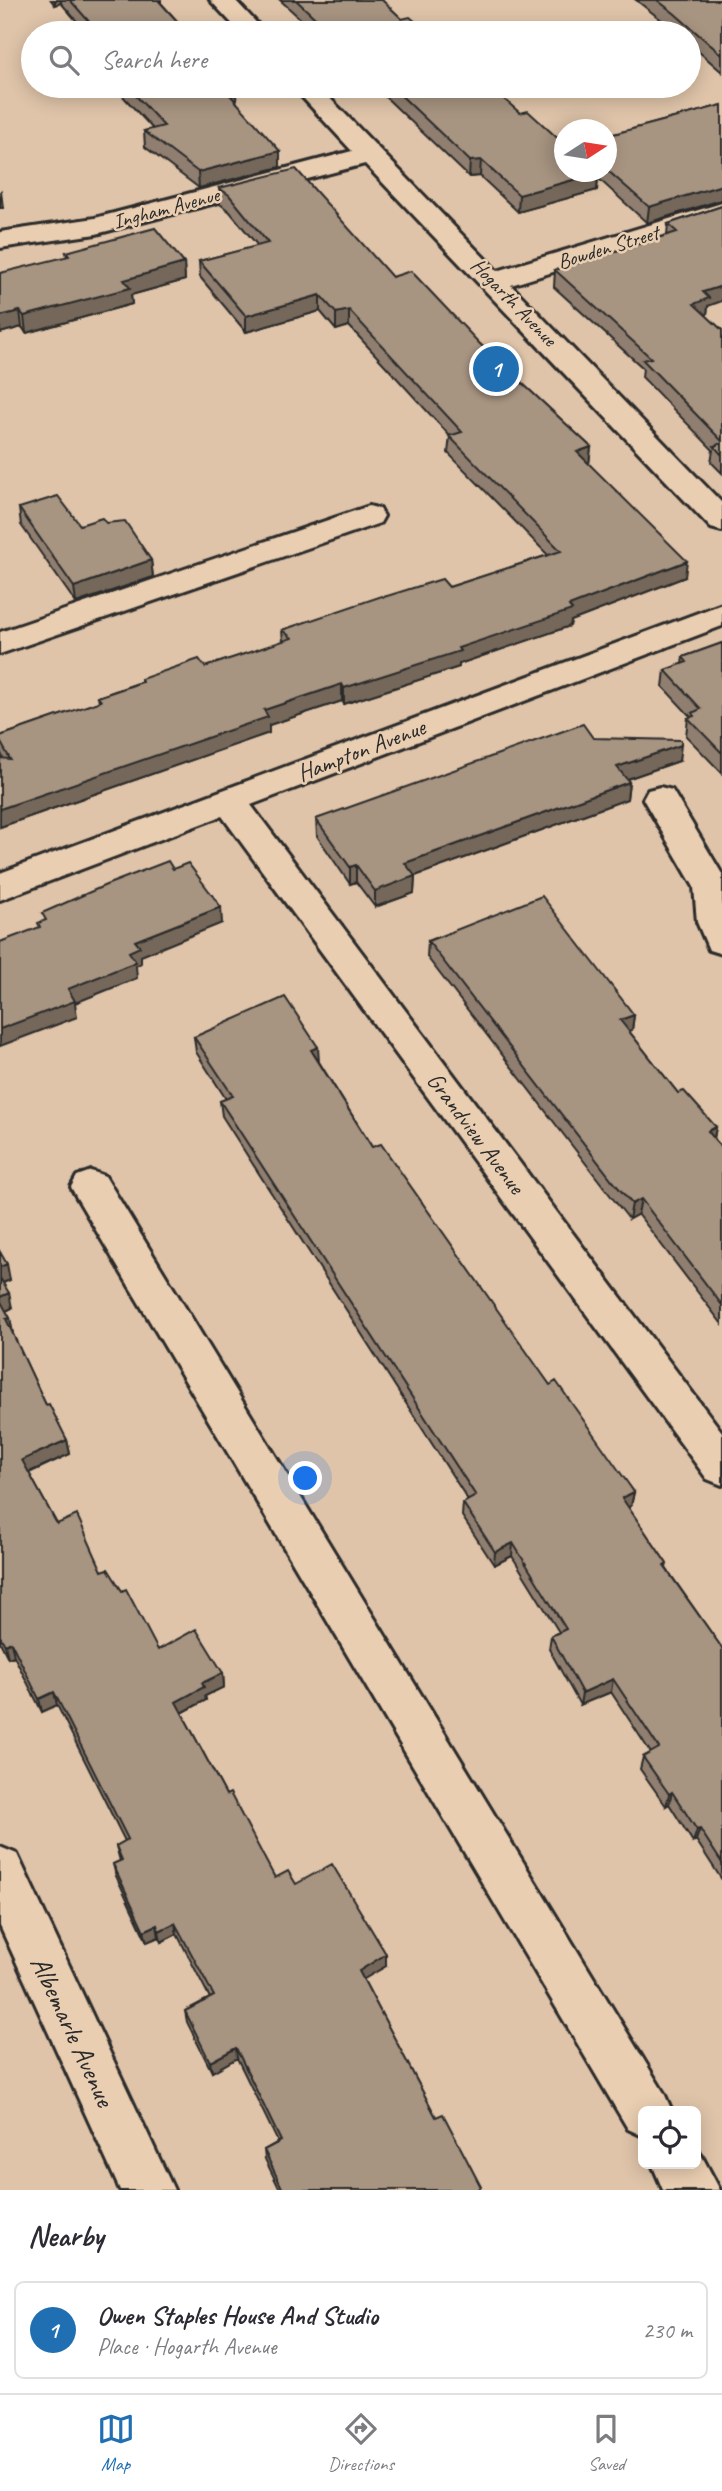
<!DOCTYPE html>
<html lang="en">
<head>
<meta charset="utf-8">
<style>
	:root { --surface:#fff; --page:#f2f2f3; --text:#2b2b33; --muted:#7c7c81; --line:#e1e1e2; --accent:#1f6fb2 }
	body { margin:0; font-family:Caveat,sans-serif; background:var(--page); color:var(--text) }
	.controls { position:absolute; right:21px; bottom:21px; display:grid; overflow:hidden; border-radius:10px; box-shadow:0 4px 18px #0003 }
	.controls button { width:63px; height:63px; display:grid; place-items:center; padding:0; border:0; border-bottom:2px solid var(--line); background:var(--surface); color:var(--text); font:35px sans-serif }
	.compass { position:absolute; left:554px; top:119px; width:63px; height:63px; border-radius:50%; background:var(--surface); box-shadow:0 4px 18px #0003; rotate:78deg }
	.you { position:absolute; left:306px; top:1479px; width:24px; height:24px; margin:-18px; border:5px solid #fff; border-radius:50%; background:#1a73e8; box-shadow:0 0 0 10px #1a73e833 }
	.badge { display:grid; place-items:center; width:46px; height:46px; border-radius:50%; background:var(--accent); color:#fff; font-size:23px; font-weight:700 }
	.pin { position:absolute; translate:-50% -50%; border:4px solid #fff; box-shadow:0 2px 7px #0006 }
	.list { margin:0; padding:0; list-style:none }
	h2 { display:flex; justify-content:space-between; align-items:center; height:91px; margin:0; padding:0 28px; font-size:30px }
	h2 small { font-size:23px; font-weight:400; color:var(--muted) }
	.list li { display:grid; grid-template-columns:46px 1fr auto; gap:21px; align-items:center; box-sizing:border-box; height:98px; margin:0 14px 14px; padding:0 14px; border:2px solid var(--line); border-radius:10px }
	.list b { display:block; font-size:26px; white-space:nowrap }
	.list p { margin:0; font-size:23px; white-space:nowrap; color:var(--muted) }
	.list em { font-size:23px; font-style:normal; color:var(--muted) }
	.icon { flex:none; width:38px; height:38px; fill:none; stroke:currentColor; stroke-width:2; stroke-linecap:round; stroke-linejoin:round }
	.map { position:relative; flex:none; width:722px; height:2190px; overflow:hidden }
	.search { position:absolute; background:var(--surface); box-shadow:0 4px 18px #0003; left:21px; right:21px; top:21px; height:77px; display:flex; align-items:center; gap:18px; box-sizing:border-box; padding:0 24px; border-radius:38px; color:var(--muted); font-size:26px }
	.sheet { height:203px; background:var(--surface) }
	nav { display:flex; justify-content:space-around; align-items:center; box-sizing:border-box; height:98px; border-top:2px solid var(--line); background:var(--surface); font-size:19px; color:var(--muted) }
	nav a { display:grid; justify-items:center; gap:4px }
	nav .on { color:var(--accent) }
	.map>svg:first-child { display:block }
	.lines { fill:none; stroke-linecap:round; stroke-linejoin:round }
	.minor-casing { stroke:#2b2b2b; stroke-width:6 }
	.minor { fill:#eaceb1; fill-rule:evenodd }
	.wall { fill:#907f6f; stroke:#2b2b2b; stroke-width:2 }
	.shaded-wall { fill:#75685a; stroke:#2b2b2b; stroke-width:2 }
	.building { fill:#a79481; stroke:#2b2b2b; stroke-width:2 }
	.labels { text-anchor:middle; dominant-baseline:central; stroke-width:5; stroke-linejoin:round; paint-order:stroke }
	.far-street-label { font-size:21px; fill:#2b2b2b; stroke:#eaceb1 }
	.street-label { font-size:24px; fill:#2b2b2b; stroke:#eaceb1 }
	.near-street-label { font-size:28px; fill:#2b2b2b; stroke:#eaceb1 }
</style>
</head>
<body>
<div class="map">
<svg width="722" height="2190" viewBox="0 0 722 2190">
	<rect width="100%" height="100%" fill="#dfc4a9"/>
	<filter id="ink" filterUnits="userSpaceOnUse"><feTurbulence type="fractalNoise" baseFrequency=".0143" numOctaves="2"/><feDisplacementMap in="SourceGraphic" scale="14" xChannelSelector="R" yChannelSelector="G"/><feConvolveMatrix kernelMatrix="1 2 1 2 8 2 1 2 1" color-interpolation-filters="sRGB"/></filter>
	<g filter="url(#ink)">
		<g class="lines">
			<g class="minor-casing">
				<path id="minor" d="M 210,0 L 235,0 L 266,33 L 241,33 Z
					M 292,86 L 318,86 L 497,271 L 722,203 L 722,220 L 511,285 L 722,503 L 722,531 L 711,528 L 365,164 L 96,234 L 0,248 L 0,232 L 95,218 L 352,151 Z
					M 369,506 L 380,509 L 384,516 L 380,523 L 0,654 L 0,632 Z
					M 722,604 L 722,626 L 251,805 L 722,1432 L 722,1485 L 707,1479 L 222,816 L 0,900 L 0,873 Z
					M 660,787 L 672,790 L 722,874 L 722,954 L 709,950 L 697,922 L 694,887 L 643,799 L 648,790 Z
					M 91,1171 L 105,1176 L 664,2093 L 672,2111 L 643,2111 L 643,2136 L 628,2129 L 77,1198 L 71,1187 L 77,1176 Z
					M 0,1847 L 17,1854 L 174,2190 L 120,2190 L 0,1926 Z
					M 696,2145 L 720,2190 L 663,2190 L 652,2164 L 696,2164 Z"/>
			</g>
			<use href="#minor" class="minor"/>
		</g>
		<path class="wall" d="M 51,0 L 161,0 L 161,3 L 188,33 L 87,33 L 61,3 L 55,5 Z
			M 280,0 L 382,0 L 402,19 L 429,33 L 316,33 Z
			M 636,0 L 722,0 L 722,72 L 689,43 L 689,33 L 678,33 Z
			M 118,86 L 228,86 L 236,103 L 280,167 L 199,188 L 145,147 L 144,131 L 153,129 L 121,94 L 121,89 Z
			M 374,86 L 489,86 L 564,172 L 606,172 L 606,136 L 722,105 L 722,201 L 647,223 L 598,178 L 597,190 L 518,212 L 480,176 L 469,177 Z
			M 219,188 L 392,277 L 480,344 L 591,447 L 589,464 L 685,577 L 571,621 L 570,626 L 459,664 L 459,667 L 344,704 L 342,701 L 269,725 L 269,733 L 0,827 L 3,758 L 0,751 L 0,736 L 99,702 L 98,697 L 141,682 L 141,679 L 205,667 L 283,642 L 282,630 L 384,597 L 449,587 L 548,555 L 448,453 L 450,436 L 349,326 L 336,330 L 320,311 L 246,332 L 200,277 L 199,261 L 258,246 L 230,212 L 220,204 Z
			M 722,206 L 707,314 L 705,315 L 722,330 L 722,473 L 711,462 L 713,450 L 642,377 L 643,368 L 554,287 L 555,270 L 667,235 L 668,224 Z
			M 66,252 L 184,263 L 185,280 L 131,295 L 132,304 L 26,333 L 22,327 L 0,333 L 67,257 Z
			M 19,508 L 80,525 L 106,523 L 151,560 L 153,577 L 76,603 L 21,525 Z
			M 722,643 L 722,773 L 686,736 L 688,718 L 691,717 L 663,687 L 665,670 L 682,664 L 683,657 Z
			M 593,738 L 679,761 L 627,779 L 629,782 L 627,799 L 415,876 L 414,893 L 375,907 L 356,882 L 350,884 L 317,836 L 316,819 Z
			M 428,941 L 634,1015 L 632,1030 L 629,1031 L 678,1093 L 716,1127 L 714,1139 L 722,1148 L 722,1324 L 638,1214 L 629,1219 L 610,1195 L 427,957 Z
			M 194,1037 L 319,1062 L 372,1147 L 550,1385 L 634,1492 L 631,1506 L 628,1507 L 667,1564 L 666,1568 L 722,1648 L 722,1880 L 696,1840 L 693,1842 L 669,1804 L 666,1806 L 640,1769 L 643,1757 L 651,1753 L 611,1692 L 580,1705 L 549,1649 L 551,1636 L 559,1632 L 512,1556 L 494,1565 L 462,1516 L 463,1503 L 468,1500 L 222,1116 L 220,1101 L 226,1099 L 196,1052 Z
			M 0,1252 L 10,1280 L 3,1283 L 12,1308 L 6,1311 L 10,1318 L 12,1333 L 46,1405 L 67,1440 L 70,1454 L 29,1473 L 57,1524 L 102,1571 L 158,1650 L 223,1673 L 224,1687 L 205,1696 L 206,1700 L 182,1713 L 226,1795 L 275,1878 L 296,1884 L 386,1966 L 363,1979 L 436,2117 L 480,2190 L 280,2190 L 265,2159 L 264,2150 L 278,2142 L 237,2058 L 212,2072 L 187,2022 L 185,2011 L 210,1998 L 177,1934 L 161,1942 L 159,1937 L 147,1942 L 116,1876 L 113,1864 L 120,1861 L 116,1846 L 125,1841 L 57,1705 L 42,1712 L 14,1656 L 8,1658 L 0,1642 Z"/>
		<path class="shaded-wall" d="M 55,0 L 61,0 L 61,3 L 55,5 Z
			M 236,94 L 237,110 L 230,95 Z
			M 280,151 L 280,167 L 199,188 L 198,172 Z
			M 481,160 L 480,176 L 469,177 L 470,161 Z
			M 598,173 L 597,190 L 518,212 L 519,195 Z
			M 722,185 L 721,200 L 647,223 L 649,207 Z
			M 1,191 L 3,208 L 0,208 L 0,192 Z
			M 184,263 L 185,280 L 131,295 L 132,304 L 26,333 L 24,316 L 124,280 Z
			M 722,286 L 722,301 L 708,306 L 707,314 L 692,320 L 694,304 L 703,292 Z
			M 320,295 L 320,311 L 246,332 L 246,316 Z
			M 349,310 L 349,326 L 336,330 L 336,313 Z
			M 20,311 L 22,327 L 0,333 L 0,316 Z
			M 591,447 L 589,464 L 577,452 Z
			M 151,560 L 153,577 L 76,603 L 74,587 Z
			M 687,561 L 685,577 L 571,621 L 570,626 L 459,664 L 459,667 L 344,704 L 344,688 L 458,648 Z
			M 342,684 L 342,701 L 269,725 L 269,733 L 0,827 L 0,809 L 264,710 Z
			M 681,745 L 679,761 L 615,783 L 617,767 Z
			M 629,782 L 627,799 L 415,876 L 414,893 L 375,907 L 375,891 L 405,863 Z
			M 356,865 L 356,882 L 350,884 L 350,867 Z
			M 221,907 L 222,923 L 141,956 L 141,963 L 136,966 L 137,978 L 75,1003 L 77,1017 L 0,1046 L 0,1029 L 129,952 L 135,941 Z
			M 634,1015 L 632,1030 L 618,1035 L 620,1020 Z
			M 318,1047 L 319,1062 L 311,1050 Z
			M 716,1127 L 713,1143 L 708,1131 Z
			M 641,1199 L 638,1214 L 629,1219 L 632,1204 Z
			M 7,1264 L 10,1280 L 0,1284 L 0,1267 Z
			M 9,1293 L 12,1308 L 2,1313 L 0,1297 Z
			M 10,1318 L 13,1333 L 9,1335 L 6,1319 Z
			M 67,1440 L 70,1454 L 25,1474 L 22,1460 Z
			M 634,1492 L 631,1506 L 620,1512 L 622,1498 Z
			M 513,1543 L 512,1556 L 494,1565 L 495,1552 Z
			M 11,1642 L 14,1656 L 8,1658 L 5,1645 Z
			M 223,1673 L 224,1687 L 205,1696 L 206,1700 L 178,1715 L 176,1702 L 202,1683 Z
			M 613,1679 L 611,1692 L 580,1705 L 582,1693 Z
			M 54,1692 L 57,1705 L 42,1712 L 39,1699 Z
			M 672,1792 L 669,1804 L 666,1806 L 669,1794 Z
			M 700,1829 L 696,1840 L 693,1842 L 697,1830 Z
			M 175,1923 L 177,1934 L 161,1942 L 159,1931 Z
			M 157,1925 L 159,1937 L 147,1942 L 144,1931 Z
			M 386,1954 L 386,1966 L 359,1982 L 359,1971 Z
			M 236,2048 L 237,2058 L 212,2072 L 210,2062 Z"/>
		<path class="building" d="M 70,0 L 158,0 L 188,33 L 99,33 Z
			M 296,0 L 382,0 L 402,19 L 410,17 L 429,33 L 331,33 Z
			M 657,0 L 722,0 L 722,55 L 674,13 Z
			M 127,86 L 228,86 L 236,94 L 230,95 L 280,151 L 198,172 L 144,131 L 164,126 Z
			M 391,86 L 489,86 L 520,113 L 528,111 L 564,144 L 564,172 L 596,172 L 598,173 L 519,195 L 481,160 L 470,161 Z
			M 722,105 L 722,185 L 649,207 L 606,169 L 606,136 Z
			M 296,169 L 392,277 L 411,271 L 480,344 L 591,447 L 577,452 L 687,561 L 569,606 L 572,610 L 458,648 L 460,651 L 344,688 L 342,684 L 264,710 L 268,717 L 0,809 L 0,758 L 10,759 L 0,741 L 0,736 L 101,701 L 98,697 L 142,682 L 141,679 L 199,659 L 205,667 L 292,638 L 282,630 L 382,596 L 384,597 L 442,579 L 449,587 L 561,551 L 449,436 L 462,432 L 349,310 L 336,313 L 320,295 L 246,316 L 199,261 L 268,243 L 229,195 L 219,188 Z
			M 722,206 L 722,286 L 703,292 L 709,298 L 694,304 L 722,330 L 722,441 L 643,360 L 651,358 L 555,270 L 677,232 L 668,224 Z
			M 155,228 L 184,263 L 124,280 L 130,288 L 24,316 L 20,311 L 0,316 L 0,273 L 69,256 L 66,252 Z
			M 722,443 L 722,455 L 714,446 Z
			M 58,496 L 80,525 L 102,518 L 106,523 L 125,521 L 151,560 L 74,587 L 19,508 Z
			M 722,643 L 722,753 L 688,718 L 694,716 L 692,713 L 701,709 L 665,670 L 687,662 L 683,657 Z
			M 583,724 L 593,738 L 681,740 L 681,745 L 617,767 L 629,782 L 405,863 L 415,876 L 375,891 L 356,865 L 350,867 L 316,819 Z
			M 168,861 L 173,869 L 188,863 L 221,907 L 135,941 L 140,947 L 129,952 L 136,962 L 68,989 L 75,1001 L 0,1029 L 0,942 L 40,927 L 38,923 L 46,920 L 42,913 L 106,885 Z
			M 542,896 L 634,1015 L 620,1020 L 678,1093 L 684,1091 L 716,1127 L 708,1131 L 722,1148 L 722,1305 L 641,1199 L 632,1204 L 612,1180 L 428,941 Z
			M 285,997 L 318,1047 L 311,1050 L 372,1147 L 381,1144 L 550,1385 L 556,1381 L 634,1492 L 622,1498 L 667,1564 L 664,1566 L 722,1648 L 722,1863 L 700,1829 L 697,1830 L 672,1792 L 669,1794 L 643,1757 L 659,1748 L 613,1679 L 582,1693 L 551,1636 L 566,1629 L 513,1543 L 495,1552 L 463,1503 L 476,1496 L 220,1101 L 233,1096 L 194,1037 Z
			M 0,1252 L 7,1264 L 0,1267 Z
			M 0,1278 L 9,1293 L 0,1297 Z
			M 0,1300 L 10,1318 L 6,1319 L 46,1405 L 49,1404 L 67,1440 L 22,1460 L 57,1524 L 77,1515 L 102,1571 L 108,1569 L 122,1591 L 126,1589 L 158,1650 L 196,1629 L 223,1673 L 202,1683 L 204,1687 L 176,1702 L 226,1795 L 230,1793 L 275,1878 L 288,1871 L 296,1884 L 332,1864 L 386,1954 L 359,1971 L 436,2117 L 443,2114 L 481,2187 L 476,2190 L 283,2190 L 264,2150 L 281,2141 L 236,2048 L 210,2062 L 185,2011 L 214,1996 L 175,1923 L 159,1931 L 157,1925 L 144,1931 L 113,1864 L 122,1860 L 116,1846 L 128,1839 L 54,1692 L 39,1699 L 11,1642 L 5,1645 L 0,1636 Z"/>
	</g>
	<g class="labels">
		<g class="far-street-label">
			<text transform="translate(166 208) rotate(-15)">Ingham Avenue</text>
			<text transform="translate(608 247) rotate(-17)">Bowden Street</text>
			<text transform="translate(514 302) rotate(46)">Hogarth Avenue</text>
		</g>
		<g class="street-label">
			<text transform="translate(361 750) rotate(-21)">Hampton Avenue</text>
			<text transform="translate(476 1133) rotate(53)">Grandview Avenue</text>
		</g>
		<g class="near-street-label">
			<text transform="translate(73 2031) rotate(65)">Albemarle Avenue</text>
		</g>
	</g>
</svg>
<div class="controls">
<button><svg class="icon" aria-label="locate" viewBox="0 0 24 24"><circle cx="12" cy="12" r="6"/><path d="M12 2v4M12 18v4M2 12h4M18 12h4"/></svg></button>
</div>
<svg class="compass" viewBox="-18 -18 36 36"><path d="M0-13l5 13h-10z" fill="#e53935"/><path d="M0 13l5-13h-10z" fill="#7c7c81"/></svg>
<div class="you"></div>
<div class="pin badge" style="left:496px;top:369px">1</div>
<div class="search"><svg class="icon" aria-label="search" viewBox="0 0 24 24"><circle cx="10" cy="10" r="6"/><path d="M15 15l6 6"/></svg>Search here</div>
</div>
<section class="sheet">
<h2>Nearby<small></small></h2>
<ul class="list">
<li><span class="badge">1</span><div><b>Owen Staples House And Studio</b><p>Place · Hogarth Avenue</p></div><em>230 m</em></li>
</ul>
</section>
<nav>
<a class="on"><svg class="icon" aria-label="map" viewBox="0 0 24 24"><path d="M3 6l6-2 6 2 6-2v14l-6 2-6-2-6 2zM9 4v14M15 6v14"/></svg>Map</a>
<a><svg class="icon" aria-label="directions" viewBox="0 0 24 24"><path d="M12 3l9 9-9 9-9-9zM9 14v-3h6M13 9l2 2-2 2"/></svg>Directions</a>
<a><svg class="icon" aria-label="saved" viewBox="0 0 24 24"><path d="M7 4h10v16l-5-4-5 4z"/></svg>Saved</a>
</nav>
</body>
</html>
